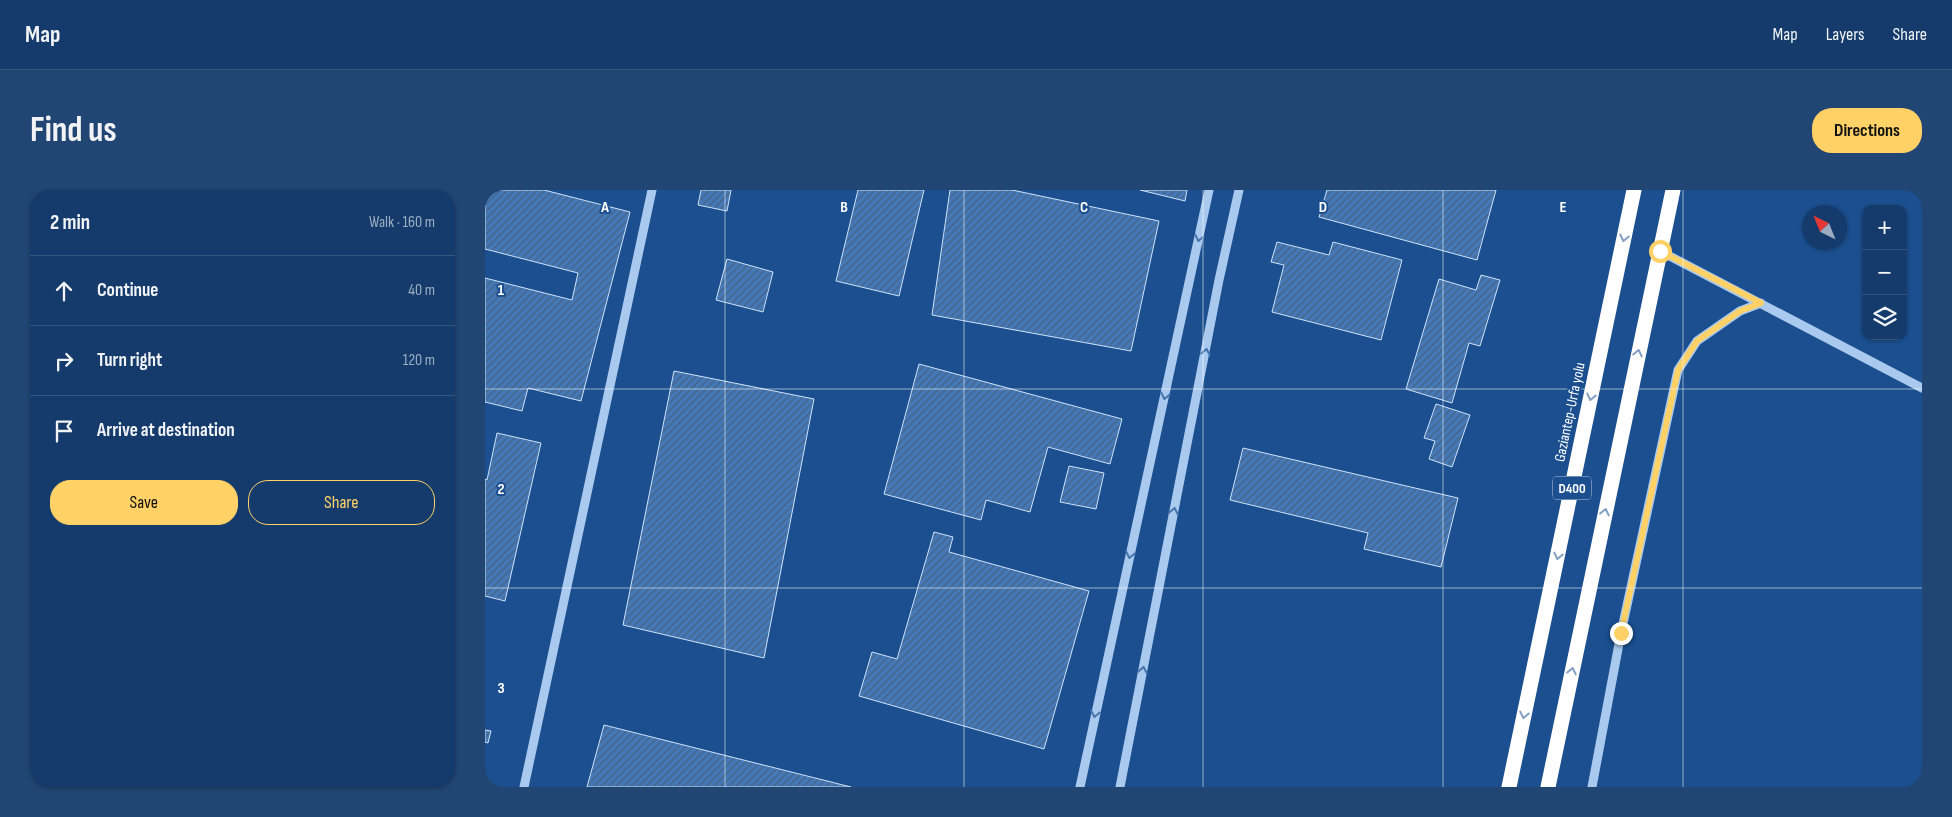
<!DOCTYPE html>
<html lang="en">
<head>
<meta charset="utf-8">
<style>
	:root { --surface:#143b6b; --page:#214673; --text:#f1f3f6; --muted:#9dadc1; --line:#33557e; --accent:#ffd166 }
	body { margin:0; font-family:"Sofia Sans Condensed",sans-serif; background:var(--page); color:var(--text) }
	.controls { position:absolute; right:15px; top:15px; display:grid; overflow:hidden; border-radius:10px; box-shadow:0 1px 4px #0004 }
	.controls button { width:45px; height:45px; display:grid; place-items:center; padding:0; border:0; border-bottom:1px solid var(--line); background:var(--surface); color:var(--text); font:25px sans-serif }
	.compass { position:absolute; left:1317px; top:15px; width:45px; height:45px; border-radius:50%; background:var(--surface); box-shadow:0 1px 4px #0004; rotate:317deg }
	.stop { position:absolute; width:15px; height:15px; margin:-11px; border:4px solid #ffd166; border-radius:50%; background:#fff }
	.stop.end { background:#ffd166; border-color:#fff; box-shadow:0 1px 5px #0008 }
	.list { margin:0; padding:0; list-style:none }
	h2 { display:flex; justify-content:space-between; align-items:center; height:65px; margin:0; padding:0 20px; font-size:21px }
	h2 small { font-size:16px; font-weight:400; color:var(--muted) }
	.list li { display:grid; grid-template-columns:32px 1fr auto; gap:15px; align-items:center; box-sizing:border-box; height:70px; padding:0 20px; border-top:1px solid var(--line) }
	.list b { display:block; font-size:19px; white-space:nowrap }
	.list em { font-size:16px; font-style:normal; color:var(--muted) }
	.actions { display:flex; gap:10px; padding:15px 20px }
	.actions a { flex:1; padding:11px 0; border:1px solid var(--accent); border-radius:20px; text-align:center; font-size:18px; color:var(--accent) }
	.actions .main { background:var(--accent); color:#111 }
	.icon { flex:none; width:28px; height:28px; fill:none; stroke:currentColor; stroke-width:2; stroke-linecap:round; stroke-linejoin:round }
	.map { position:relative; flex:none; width:1437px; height:597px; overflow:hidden; border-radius:20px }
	header { display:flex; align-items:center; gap:30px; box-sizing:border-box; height:70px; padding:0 25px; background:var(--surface); border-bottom:1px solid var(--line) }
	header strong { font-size:24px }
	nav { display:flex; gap:28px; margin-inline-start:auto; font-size:18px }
	.intro { display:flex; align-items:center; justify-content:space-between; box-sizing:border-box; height:120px; padding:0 30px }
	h1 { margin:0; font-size:35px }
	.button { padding:12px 22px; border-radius:20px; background:var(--accent); color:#111; font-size:18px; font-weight:700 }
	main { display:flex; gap:30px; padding:0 30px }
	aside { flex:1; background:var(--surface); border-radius:20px; box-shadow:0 1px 4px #0004 }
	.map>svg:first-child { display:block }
	.building { fill:url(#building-hatch); stroke:#cfe3fa }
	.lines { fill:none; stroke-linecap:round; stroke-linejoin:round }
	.minor { stroke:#a9c9ee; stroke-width:9 }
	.highway { stroke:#fff; stroke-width:15 }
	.oneway { stroke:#4674ac }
	.oneway2 { stroke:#829ec1 }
	.route { stroke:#ffd166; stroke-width:6 }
	.grid { fill:none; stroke:#fff; stroke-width:1; stroke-opacity:0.55 }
	.labels { text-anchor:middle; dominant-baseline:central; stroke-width:4; stroke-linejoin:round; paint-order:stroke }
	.shield { fill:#1b4f8f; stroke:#bbcadd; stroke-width:1 }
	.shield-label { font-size:14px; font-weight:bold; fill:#fff }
	.street-label { font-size:15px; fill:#fff; stroke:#1b4f8f }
	.grid-label { font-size:16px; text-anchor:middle; font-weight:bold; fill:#fff; stroke:#1b4f8f; stroke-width:4; stroke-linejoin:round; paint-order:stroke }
</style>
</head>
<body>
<header>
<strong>Map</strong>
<nav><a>Map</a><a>Layers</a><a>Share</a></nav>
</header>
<div class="intro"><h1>Find us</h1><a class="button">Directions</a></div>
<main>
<aside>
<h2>2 min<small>Walk · 160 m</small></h2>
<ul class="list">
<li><svg class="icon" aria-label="ahead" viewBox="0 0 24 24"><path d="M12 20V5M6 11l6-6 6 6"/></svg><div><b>Continue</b></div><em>40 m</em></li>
<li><svg class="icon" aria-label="right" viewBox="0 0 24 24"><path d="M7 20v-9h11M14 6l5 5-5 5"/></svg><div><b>Turn right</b></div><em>120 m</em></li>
<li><svg class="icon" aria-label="arrive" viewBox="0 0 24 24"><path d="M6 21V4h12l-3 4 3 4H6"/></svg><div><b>Arrive at destination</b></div></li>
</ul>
<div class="actions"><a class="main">Save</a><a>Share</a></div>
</aside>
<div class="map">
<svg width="1437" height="597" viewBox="0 0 1437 597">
	<defs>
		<pattern id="building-hatch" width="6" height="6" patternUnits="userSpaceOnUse" patternTransform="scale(1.25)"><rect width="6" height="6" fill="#4478b7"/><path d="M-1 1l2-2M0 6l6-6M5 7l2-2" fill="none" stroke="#486282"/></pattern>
	</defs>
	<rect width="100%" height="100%" fill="#1b4f8f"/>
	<path class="building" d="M 0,0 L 59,0 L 145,22 L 96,211 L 43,198 L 37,221 L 0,212 L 0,88 L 87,110 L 93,83 L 0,59 Z
		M 216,0 L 246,0 L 242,21 L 213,15 Z
		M 373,0 L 439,0 L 414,106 L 351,91 Z
		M 465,0 L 527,0 L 674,31 L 646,161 L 447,125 Z
		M 655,0 L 702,0 L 700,11 Z
		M 842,0 L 1011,0 L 992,70 L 834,27 Z
		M 792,52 L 844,65 L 848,52 L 917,70 L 896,150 L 787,122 L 799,75 L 786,72 Z
		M 242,69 L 288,82 L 278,122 L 231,110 Z
		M 996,85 L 1015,90 L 995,156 L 984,153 L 967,213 L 921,199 L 954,89 L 991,100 Z
		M 434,174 L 637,229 L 625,274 L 563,257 L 545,322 L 501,310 L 496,330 L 399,304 Z
		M 189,181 L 329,209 L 279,468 L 138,435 Z
		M 951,214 L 985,225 L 967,277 L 944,269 L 950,251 L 939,248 Z
		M 12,243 L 56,253 L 20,411 L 0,406 L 0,289 L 2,290 Z
		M 758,258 L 973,308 L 956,377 L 879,359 L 883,343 L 745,310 Z
		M 584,276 L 619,283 L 611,319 L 575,312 Z
		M 449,342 L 468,347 L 464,362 L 604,401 L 559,559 L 374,506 L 387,462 L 412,469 Z
		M 119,535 L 366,597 L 102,597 Z
		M 0,540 L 6,541 L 3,553 L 0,552 Z"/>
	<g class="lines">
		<path class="minor" d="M 1175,61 L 1437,198
			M 39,597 L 167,0
			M 595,597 L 724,0
			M 635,597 L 734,90 L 754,0
			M 1107,597 L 1136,443 L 1193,180 L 1212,151 L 1255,121 L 1276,113"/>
		<path class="highway" d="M 1024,597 L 1149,0
			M 1063,597 L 1188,0"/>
	</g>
	<defs><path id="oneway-chevron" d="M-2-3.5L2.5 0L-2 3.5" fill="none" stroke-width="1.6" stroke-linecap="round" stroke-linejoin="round" transform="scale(1.25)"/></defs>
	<g class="oneway">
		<use href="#oneway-chevron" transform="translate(714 48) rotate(102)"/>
		<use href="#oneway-chevron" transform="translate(721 162) rotate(-79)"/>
		<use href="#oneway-chevron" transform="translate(680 206) rotate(102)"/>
		<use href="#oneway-chevron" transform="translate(689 321) rotate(-79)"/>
		<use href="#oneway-chevron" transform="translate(645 365) rotate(102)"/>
		<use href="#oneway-chevron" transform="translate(658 480) rotate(-79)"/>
		<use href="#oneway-chevron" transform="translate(610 524) rotate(102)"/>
	</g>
	<g class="oneway2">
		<use href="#oneway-chevron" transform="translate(1139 48) rotate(102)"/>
		<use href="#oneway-chevron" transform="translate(1153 163) rotate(-78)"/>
		<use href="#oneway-chevron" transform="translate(1106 207) rotate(102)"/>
		<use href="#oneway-chevron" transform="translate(1120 322) rotate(-78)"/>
		<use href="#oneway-chevron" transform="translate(1073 366) rotate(102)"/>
		<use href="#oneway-chevron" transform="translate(1087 481) rotate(-78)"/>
		<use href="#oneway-chevron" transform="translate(1039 525) rotate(102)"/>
	</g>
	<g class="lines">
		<path class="route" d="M 1136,443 L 1193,180 L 1212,151 L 1255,121 L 1276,113 L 1175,61"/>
	</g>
	<path class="grid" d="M 240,0 L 240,597M 479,0 L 479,597M 718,0 L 718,597M 958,0 L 958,597M 1198,0 L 1198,597M 0,199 L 1437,199M 0,398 L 1437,398"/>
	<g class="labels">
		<rect class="shield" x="1068" y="286.5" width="38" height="23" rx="4"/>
		<g class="shield-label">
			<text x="1087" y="298">D400</text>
		</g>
		<g class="street-label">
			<text transform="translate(1085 222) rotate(-78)">Gaziantep-Urfa yolu</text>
		</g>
	</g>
	<g class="grid-label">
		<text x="120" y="22">A</text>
		<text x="359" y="22">B</text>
		<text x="599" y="22">C</text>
		<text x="838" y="22">D</text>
		<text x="1078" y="22">E</text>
		<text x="16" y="105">1</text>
		<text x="16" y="304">2</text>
		<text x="16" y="503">3</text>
	</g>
</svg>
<div class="controls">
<button>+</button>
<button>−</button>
<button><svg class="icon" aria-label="layers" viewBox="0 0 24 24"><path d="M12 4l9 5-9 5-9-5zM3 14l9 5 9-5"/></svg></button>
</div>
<svg class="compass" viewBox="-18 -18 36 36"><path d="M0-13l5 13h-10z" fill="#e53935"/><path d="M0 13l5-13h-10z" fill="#9dadc1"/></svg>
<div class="stop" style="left:1175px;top:61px"></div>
<div class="stop end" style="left:1136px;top:443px"></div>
</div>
</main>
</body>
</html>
